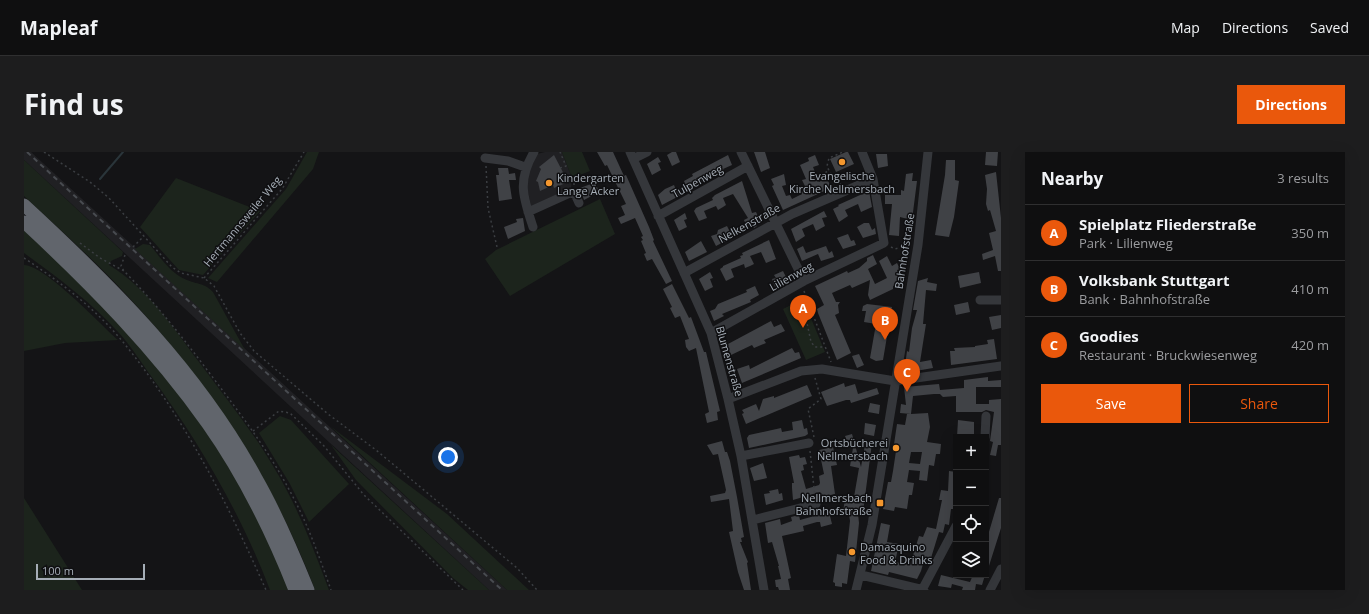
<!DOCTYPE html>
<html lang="en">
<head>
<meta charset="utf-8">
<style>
	:root { --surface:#0f0f10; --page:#1d1d1e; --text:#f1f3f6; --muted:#9b9c9f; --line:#2f2f30; --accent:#ea580c }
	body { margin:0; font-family:"Open Sans",sans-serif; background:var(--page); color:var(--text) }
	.controls { position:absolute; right:12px; bottom:12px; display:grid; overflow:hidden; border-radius:0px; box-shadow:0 4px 16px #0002 }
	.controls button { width:36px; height:36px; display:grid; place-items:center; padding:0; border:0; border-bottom:1px solid var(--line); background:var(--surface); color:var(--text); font:20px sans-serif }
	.scale { position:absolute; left:12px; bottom:10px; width:109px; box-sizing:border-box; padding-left:4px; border:2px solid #a5adb6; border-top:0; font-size:11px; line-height:14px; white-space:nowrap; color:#a5adb6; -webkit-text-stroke:3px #0f0f11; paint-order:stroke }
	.you { position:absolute; left:424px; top:305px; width:14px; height:14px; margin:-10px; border:3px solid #fff; border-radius:50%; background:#1a73e8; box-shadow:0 0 0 6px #1a73e833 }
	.badge { display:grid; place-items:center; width:26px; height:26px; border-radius:50%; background:var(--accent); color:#fff; font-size:13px; font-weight:700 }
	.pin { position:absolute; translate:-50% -33px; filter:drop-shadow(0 1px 2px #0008) }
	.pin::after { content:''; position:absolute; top:21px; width:14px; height:12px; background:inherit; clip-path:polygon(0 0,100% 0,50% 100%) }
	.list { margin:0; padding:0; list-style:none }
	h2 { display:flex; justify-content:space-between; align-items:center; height:52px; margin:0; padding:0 16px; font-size:17px }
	h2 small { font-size:13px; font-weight:400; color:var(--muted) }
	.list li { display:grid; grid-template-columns:26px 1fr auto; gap:12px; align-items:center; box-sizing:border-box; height:56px; padding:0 16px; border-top:1px solid var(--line) }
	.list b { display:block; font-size:15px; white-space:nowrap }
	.list p { margin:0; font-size:13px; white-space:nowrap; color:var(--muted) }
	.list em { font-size:13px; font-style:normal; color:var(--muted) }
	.actions { display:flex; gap:8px; padding:12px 16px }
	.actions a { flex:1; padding:9px 0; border:1px solid var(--accent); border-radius:0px; text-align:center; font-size:14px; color:var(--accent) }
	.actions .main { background:var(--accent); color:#fff }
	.icon { flex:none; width:22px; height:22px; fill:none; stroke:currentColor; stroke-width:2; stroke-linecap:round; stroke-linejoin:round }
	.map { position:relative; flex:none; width:977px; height:438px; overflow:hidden; border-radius:0px }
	header { display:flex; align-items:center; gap:24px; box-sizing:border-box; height:56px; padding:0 20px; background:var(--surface); border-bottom:1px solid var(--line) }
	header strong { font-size:19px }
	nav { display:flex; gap:22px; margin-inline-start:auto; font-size:14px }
	.intro { display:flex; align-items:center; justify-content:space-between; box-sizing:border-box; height:96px; padding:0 24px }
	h1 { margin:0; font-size:28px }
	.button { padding:10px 18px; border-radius:0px; background:var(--accent); color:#fff; font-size:14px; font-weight:700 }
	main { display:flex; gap:24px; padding:0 24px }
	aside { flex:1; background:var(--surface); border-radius:0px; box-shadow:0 4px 16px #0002 }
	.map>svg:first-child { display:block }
	.built { fill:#202023 }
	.green { fill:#1c241c }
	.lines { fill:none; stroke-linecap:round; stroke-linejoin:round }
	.stream { stroke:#2a353a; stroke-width:2 }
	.building { fill:#404246; fill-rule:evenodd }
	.path { stroke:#3b3e42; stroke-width:1.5; stroke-dasharray:2 3; stroke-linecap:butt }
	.minor { stroke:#35373b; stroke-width:9 }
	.highway { stroke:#61656c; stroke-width:13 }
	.rail { stroke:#484b50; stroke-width:2; stroke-dasharray:5 4; stroke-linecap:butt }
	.poi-dot { fill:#f4972e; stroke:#0f0f11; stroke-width:1.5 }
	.labels { text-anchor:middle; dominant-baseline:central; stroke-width:3; stroke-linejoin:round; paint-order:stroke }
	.poi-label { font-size:11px; fill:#a5adb6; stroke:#0f0f11; text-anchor:start }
	.street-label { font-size:11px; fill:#a5adb6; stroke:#0f0f11 }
</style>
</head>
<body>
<header>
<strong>Mapleaf</strong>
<nav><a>Map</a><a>Directions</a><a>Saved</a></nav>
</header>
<div class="intro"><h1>Find us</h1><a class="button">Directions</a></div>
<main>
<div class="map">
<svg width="977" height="438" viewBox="0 0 977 438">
	<rect width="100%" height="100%" fill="#141416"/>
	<path class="built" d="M 0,0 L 7,0 L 483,438 L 465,438 L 0,8 Z
		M 521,0 L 538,0 L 548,26 L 547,36 L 507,54 L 503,35 L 504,19 L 513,2 Z"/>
	<path class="green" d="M 283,0 L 295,0 L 289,17 L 193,130 L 184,126 L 262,37 Z
		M 538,0 L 558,0 L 566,19 L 548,26 Z
		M 0,8 L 99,100 L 98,104 L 87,109 L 85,113 C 123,136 149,175 175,210 C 200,244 228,278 249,314 C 273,353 289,395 305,438 L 291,438 C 247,322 183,228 99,139 C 68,106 33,75 0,44 Z
		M 152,26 L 236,59 L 179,123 L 155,118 L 116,75 Z
		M 576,47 L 591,82 L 486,144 L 461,107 L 472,98 Z
		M 0,78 C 45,121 93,163 132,212 C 164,252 193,294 219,339 C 237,371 251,405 265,438 L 246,438 C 217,362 175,290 127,224 C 117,210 107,194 95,181 C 67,150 33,125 0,101 Z
		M 119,92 L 126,93 C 136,105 147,122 163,128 C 174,133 179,130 189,140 L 221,198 L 111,97 Z
		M 0,113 C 22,114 75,171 94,188 L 41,191 L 0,199 Z
		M 779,147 L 801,200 L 782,208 L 759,157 Z
		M 256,264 L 267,268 L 325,332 L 285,370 L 266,332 L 235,281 Z
		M 306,274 L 423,362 L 505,438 L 483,438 Z
		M 307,293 L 465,438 L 444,438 L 429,426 L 332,328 Z
		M 0,346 L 58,438 L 0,438 Z"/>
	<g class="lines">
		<path class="stream" d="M 76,27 L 99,0"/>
	</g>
	<path class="building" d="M 573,0 L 589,0 L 600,24 L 602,23 L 625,75 L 630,88 L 629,89 L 648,129 L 642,132 L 628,107 L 623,109 L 620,102 L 622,101 L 617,89 L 619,88 L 617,85 L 619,84 L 611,66 L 597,72 L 594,66 L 601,63 L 597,54 L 602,52 L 583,13 L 581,14 Z
		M 648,0 L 652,0 L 656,10 L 648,14 L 643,3 Z
		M 730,0 L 741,0 L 746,16 L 737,20 Z
		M 822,0 L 824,0 L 830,12 L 812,20 L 806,7 Z
		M 962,0 L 974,0 L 973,14 L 961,13 Z
		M 852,2 L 863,2 L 864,14 L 854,16 Z
		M 530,3 L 544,30 L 530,36 L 529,33 L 516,39 L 514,30 L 512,29 L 517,17 L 515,15 Z
		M 704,3 L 708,13 L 699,17 L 700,19 L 673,32 L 674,34 L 638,53 L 634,43 L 641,37 L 650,33 L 652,38 L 662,34 L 660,29 L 669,24 L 668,22 Z
		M 791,3 L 795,13 L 789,15 L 795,30 L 803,26 L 807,36 L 759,58 L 748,34 L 750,33 L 747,27 L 760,22 L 762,33 L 758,34 L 762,44 L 766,43 L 768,47 L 778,42 L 777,40 L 783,38 L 778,28 L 782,27 L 776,13 L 785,9 L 784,6 Z
		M 634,5 L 637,10 L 634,11 L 637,18 L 628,23 L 623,12 Z
		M 922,8 L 931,8 L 931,28 L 935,29 L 930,65 L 925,85 L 911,83 L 921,23 Z
		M 474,16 L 484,16 L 485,22 L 491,21 L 492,28 L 485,28 L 488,47 L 475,49 L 472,23 L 475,23 Z
		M 972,20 L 977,66 L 977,119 L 974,119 L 971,104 L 959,108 L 958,102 L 969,98 L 965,81 L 972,79 L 966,58 L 964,59 L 962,52 L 963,37 L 961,23 Z
		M 889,21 L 888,29 L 893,29 L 888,68 L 876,65 L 875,84 L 865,83 L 868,52 L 861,52 L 861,43 L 877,43 L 877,38 L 880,39 L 882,22 Z
		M 718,29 L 728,61 L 732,60 L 736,69 L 731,71 L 733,74 L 730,76 L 728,73 L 723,75 L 720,68 L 724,66 L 709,42 L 699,46 L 702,53 L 699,55 L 694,58 L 692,54 L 680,59 L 683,66 L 675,69 L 670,59 L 672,56 L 689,48 L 688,46 L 691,43 Z
		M 567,32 L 569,37 L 573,35 L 575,40 L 560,48 L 556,36 Z
		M 845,39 L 848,55 L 837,60 L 834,52 L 821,58 L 824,64 L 815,70 L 809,57 L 815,54 L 814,53 Z
		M 800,59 L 803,65 L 798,66 L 801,74 L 792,79 L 789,72 L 778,77 L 781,84 L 772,90 L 767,77 Z
		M 661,61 L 663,67 L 660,68 L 663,75 L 655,79 L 650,68 Z
		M 499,66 L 501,79 L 484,87 L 480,75 L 493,70 L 492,67 Z
		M 840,71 L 845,71 L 848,78 L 851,76 L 852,82 L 839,86 L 833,75 Z
		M 722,73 L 724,77 L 692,94 L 687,84 L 693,82 L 694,78 L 703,74 L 706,80 Z
		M 824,82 L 827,89 L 830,88 L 832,93 L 819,97 L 813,86 Z
		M 745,88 L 752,107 L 742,111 L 737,100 L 726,104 L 730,112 L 726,114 L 721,116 L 720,112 L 707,117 L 710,125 L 702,129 L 696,117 L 699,115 L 699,114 L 717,106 L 716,104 L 719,103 L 718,101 Z
		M 677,89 L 683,100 L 665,109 L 661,100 Z
		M 779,94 L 782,101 L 802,94 L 805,101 L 808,99 L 810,105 L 797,109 L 794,102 L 778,109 L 773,97 Z
		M 849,103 L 853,112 L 844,117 L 851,132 L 863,126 L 855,109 L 863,104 L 868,114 L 873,111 L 876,117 L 873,118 L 875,126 L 872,135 L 869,134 L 869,137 L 846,148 L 844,143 L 846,128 L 828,136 L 826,133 L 808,141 L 812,150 L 816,150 L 814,153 L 815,161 L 811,163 L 827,201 L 813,208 L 794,161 L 793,157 L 800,153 L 791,134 L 823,119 L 824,121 L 835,116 L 843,109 L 843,106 Z
		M 759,119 L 764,129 L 751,135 L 748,127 L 752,126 L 750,123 Z
		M 686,120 L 689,126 L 686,127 L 689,135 L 681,139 L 675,127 Z
		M 955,120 L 957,131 L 936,136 L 934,124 Z
		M 904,126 L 903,130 L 913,132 L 912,139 L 902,138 L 899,172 L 902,172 L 896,210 L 907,208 L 909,216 L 880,221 L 883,199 L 885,200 L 888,176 L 893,158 L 889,158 L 894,129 Z
		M 648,132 L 665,166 L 667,165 L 680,200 L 682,200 L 696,259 L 693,260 L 694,268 L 683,271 L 681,262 L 685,260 L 672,196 L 665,199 L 662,195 L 661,188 L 665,187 L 656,164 L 651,166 L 646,156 L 648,155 L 639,137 Z
		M 731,134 L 735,143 L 726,148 L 727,150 L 698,162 L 700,164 L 690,169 L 686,159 L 691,157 L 694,152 L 723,140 L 722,138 Z
		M 944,150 L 946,160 L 932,163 L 930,153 Z
		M 843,152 L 868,155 L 859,208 L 852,209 L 846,206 L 852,172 L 840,170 L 842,159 L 838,159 L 839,154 Z
		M 977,163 L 977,176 L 968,178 L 965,165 Z
		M 747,169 L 750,175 L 757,172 L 761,179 L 740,188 L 742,191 L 730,196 L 728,193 L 707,203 L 703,194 L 704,192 Z
		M 970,187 L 973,207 L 927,213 L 926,199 L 931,199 L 930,196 L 951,195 L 951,194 L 964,192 L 963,188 Z
		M 768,196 L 771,201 L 775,200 L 777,206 L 718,231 L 713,217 L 725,213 L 726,217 Z
		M 835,202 L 840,213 L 833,216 L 828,204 Z
		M 964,225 L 964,229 L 977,228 L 977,235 L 952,235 L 952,252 L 965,252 L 965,248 L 977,247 L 977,293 L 974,293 L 972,304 L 966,303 L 969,290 L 966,289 L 970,260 L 962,258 L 958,260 L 932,260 L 932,244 L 919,245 L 916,242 L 910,242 L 889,244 L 887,262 L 904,261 L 906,275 L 903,290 L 917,292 L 916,302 L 912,302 L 910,314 L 905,313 L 903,329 L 895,328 L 896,319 L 885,318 L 883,330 L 890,331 L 888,343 L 885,343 L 883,357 L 871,355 L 870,359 L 859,357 L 864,330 L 867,330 L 869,319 L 872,299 L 869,299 L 873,272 L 881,273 L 883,262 L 887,262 L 876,261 L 877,252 L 882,253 L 880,235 L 915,232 L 916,238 L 940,236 L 940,228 ZM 887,300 L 898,300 L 896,312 L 885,311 Z
		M 820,231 L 821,235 L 831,232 L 834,242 L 853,236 L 855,242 L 827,251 L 826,248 L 822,248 L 803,254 L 797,240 Z
		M 783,233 L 788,244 L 722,272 L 718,262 L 720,261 L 718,258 L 732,252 L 735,259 L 739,247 L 750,244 L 750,246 Z
		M 846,251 L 856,253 L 855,262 L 844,260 Z
		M 778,268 L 780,277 L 783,276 L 784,282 L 781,284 L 725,296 L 723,286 L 725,283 L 757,276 L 758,280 L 769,278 L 768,270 Z
		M 934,268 L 950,270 L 950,285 L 933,285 Z
		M 841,271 L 852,273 L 850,284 L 840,282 Z
		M 828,282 L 837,315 L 841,293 L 848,291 L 839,360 L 834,362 L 835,371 L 831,410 L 826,409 L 823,432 L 818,431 L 818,435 L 811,434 L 811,431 L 809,430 L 813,402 L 822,404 L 826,369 L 825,362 L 819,361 L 821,346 L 830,345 L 835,316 L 826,314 L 830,290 L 824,292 L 821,284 Z
		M 698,289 L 701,300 L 703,300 L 706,309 L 713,345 L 720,385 L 717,386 L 718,390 L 716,390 L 724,410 L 723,411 L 727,438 L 720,438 L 714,420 L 705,380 L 709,379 L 705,347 L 687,350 L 686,344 L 701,341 L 702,338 L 694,302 L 689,303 L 683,293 Z
		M 809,295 L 813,313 L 807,314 L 811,342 L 797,345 L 796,340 L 769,348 L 768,336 L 768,331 L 770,331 L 765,305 L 775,303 L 776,306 L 781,305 L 783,312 L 779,313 L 780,318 L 777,319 L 782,337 L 795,333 L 796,331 L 795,324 L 800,322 L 795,298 Z
		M 739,311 L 743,326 L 730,329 L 726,316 Z
		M 925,319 L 932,320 L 930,357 L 927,357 L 925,373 L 921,372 L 919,381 L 915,380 L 907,406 L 901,405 L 897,419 L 893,427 L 865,420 L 864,423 L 847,419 L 857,371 L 866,373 L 863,390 L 875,392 L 871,410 L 886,413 L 895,384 L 899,385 L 903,375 L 912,377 L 918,348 L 915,348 L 917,338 L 924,339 Z
		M 754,337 L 755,342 L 758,341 L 759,348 L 742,353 L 740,342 L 746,341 L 745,339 Z
		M 975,346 L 977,346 L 977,376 L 964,417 L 962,417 L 962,390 Z
		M 805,360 L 808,372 L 797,375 L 796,370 L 793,370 L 779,374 L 780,379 L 758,384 L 767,426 L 764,427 L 766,438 L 755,438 L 754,435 L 752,435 L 751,428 L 757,427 L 754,414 L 755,414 L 748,390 L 744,391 L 741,371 L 756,367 L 757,373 L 768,369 L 767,365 L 775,363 L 776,368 Z
		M 917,423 L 946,430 L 949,423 L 961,423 L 958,433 L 952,432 L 951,438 L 938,438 L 939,435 L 928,432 L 927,436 L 914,434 Z"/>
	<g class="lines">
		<path class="path" d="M 20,0 L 66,30 L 85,46 L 148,115 L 157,121 L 180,126 L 190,134 L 216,181 L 230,199 L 304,262 L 352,298 L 493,416 L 513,438
			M 462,14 L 464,56 L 473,95
			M 536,16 L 542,14 L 536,0
			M 792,24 L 805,19
			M 550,33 L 550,25
			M 817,33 L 813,25 L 806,21 L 803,14 L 805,6 L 819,0
			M 56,91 L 76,106 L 100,119
			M 109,95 L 120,84
			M 867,95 L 871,97 L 886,93
			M 101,103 L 97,114 L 100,119 C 135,155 163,191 193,231 C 221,268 248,304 269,345 C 285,375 296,407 307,438
			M 0,106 C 35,129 72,157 99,190 C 160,265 203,350 242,438
			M 180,126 L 258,37 L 280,0
			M 780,139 L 807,210
			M 784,151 L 777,160 L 783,171 L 787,190 L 791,195 L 800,195
			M 229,279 L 255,259 L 266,261 L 300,294 L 340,343 L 439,438
			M 790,285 L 784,257 L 797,247 L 791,226
			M 786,299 L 791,345"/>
		<path class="minor" d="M 606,0 L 687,181 L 704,247 L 717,304 L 740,438
			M 717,0 L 780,129
			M 461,6 L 484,9 L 501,15
			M 609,7 L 623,0
			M 504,60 L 546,41 L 551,42 L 555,51
			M 634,64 L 724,14
			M 509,75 C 499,45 493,29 510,0
			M 660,121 L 768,62 L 849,27
			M 956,148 L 977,148
			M 687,181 L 780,129 L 860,91 L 849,27 L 838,0
			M 704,247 L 777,219 L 798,217 L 871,229 L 977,214
			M 961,285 L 962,264
			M 717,304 L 785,291
			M 729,368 L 792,352
			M 837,423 L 900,438
			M 832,438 L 848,373 L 894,93 L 904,0
			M 898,438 L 932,374
			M 966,438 L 977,417"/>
		<path class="highway" d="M 0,53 C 89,135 175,221 233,328 C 253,363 269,401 284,438
			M 0,70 C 67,132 131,197 184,272 C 220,323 248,380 271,438"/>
		<path class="rail" d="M 3,0 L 478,438"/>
	</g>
	<g class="poi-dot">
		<circle cx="818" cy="10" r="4"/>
		<circle cx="525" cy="31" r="4"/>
		<circle cx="872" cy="296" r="4"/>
		<rect x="852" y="347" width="8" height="8" rx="2"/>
		<circle cx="828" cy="400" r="4"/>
	</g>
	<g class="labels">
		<g class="poi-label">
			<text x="818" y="23" text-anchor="middle">Evangelische<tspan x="818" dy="13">Kirche Nellmersbach</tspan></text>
			<text x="533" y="25">Kindergarten<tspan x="533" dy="13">Lange Äcker</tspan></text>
			<text x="864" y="290" text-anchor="end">Ortsbücherei<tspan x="864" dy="13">Nellmersbach</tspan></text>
			<text x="848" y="345" text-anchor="end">Nellmersbach<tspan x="848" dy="13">Bahnhofstraße</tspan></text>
			<text x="836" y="394">Damasquino<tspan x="836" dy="13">Food &amp; Drinks</tspan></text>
		</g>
		<g class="street-label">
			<text transform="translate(673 29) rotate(-29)">Tulpenweg</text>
			<text transform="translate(218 69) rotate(-50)">Hertmannsweiler Weg</text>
			<text transform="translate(725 71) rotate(-29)">Nelkenstraße</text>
			<text transform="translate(880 99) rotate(-81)">Bahnhofstraße</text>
			<text transform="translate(767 124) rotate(-29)">Lilienweg</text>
			<text transform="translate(706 209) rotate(74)">Blumenstraße</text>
		</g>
	</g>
</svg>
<div class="controls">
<button>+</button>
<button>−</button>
<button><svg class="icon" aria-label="locate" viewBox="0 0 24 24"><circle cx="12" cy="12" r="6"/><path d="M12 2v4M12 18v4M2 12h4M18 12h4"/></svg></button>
<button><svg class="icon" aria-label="layers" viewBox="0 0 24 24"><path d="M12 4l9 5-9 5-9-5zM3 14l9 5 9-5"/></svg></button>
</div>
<div class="scale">100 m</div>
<div class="you"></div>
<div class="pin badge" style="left:779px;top:176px">A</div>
<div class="pin badge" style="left:861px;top:188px">B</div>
<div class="pin badge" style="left:883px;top:240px">C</div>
</div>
<aside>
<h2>Nearby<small>3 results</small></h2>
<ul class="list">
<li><span class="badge">A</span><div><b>Spielplatz Fliederstraße</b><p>Park · Lilienweg</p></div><em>350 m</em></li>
<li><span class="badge">B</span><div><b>Volksbank Stuttgart</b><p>Bank · Bahnhofstraße</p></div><em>410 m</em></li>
<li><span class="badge">C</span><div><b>Goodies</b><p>Restaurant · Bruckwiesenweg</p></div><em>420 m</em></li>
</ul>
<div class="actions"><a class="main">Save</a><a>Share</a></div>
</aside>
</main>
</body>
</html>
